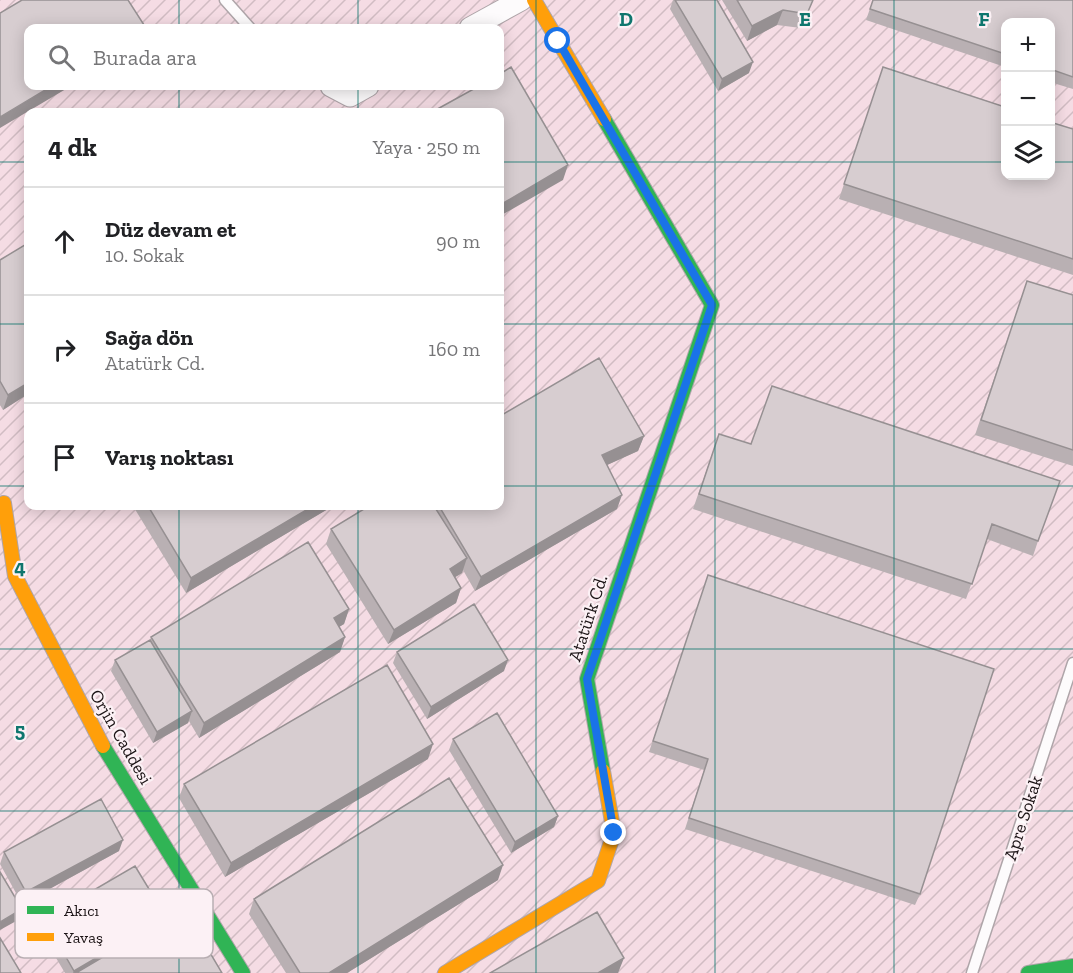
<!DOCTYPE html>
<html lang="tr">
<head>
<meta charset="utf-8">
<style>
	:root { --surface:#fff; --page:#f6f6f6; --text:#202124; --muted:#757577; --line:#e0e0e0 }
	body { margin:0; font-family:"Zilla Slab",serif; background:var(--page); color:var(--text) }
	.controls { position:absolute; right:18px; top:18px; display:grid; overflow:hidden; border-radius:12px; box-shadow:0 3px 15px #0003 }
	.controls button { width:54px; height:54px; display:grid; place-items:center; padding:0; border:0; border-bottom:2px solid var(--line); background:var(--surface); color:var(--text); font:30px sans-serif }
	.stop { position:absolute; width:18px; height:18px; margin:-14px; border:4px solid #1a73e8; border-radius:50%; background:#fff }
	.stop.end { background:#1a73e8; border-color:#fff; box-shadow:0 2px 6px #0008 }
	.list { margin:0; padding:0; list-style:none }
	h2 { display:flex; justify-content:space-between; align-items:center; height:78px; margin:0; padding:0 24px; font-size:26px }
	h2 small { font-size:20px; font-weight:400; color:var(--muted) }
	.list li { display:grid; grid-template-columns:39px 1fr auto; gap:18px; align-items:center; box-sizing:border-box; height:108px; padding:0 24px; border-top:2px solid var(--line) }
	.list b { display:block; font-size:22px; white-space:nowrap }
	.list p { margin:0; font-size:20px; white-space:nowrap; color:var(--muted) }
	.list em { font-size:20px; font-style:normal; color:var(--muted) }
	.icon { flex:none; width:33px; height:33px; fill:none; stroke:currentColor; stroke-width:2; stroke-linecap:round; stroke-linejoin:round }
	.map { position:relative; flex:none; width:1073px; height:973px; overflow:hidden }
	.search { position:absolute; background:var(--surface); box-shadow:0 3px 15px #0003; left:24px; top:24px; width:480px; height:66px; display:flex; align-items:center; gap:15px; box-sizing:border-box; padding:0 21px; border-radius:12px; color:var(--muted); font-size:22px }
	.panel { position:absolute; background:var(--surface); box-shadow:0 3px 15px #0003; left:24px; top:108px; width:480px; height:402px; border-radius:12px }
	.map>svg:first-child { display:block }
	.industrial { fill:url(#industrial-furrows); fill-rule:evenodd }
	.lines { fill:none; stroke-linecap:round; stroke-linejoin:round }
	.lane-casing { stroke:#afa5a9; stroke-width:13 }
	.street-casing { stroke:#afa5a9; stroke-width:23 }
	.fast-casing { stroke:#afa5a9; stroke-width:16 }
	.slow-casing { stroke:#afa5a9; stroke-width:16 }
	.lane { stroke:#fdfbfc; stroke-width:10 }
	.street { stroke:#fdfbfc; stroke-width:21 }
	.fast { stroke:#30b455; stroke-width:14 }
	.slow { stroke:#ff9f0a; stroke-width:14 }
	.wall { fill:#b9b0b3 }
	.shaded-wall { fill:#969092 }
	.building { fill:#d7cdd0; stroke:#969092; stroke-width:1.5 }
	.route { stroke:#1a73e8; stroke-width:8 }
	.grid { fill:none; stroke:#0f766e; stroke-width:1.5; stroke-opacity:0.55 }
	.labels { text-anchor:middle; dominant-baseline:central; stroke-width:4.5; stroke-linejoin:round; paint-order:stroke }
	.street-label { font-size:18px; fill:#1b1315; stroke:#fcf1f5 }
	.key { fill:#fcf1f5; stroke:#b8aeb2; stroke-width:1.5 }
	.key-label { font-size:16px; fill:#1b1315 }
	.grid-label { font-size:20px; text-anchor:middle; font-weight:bold; fill:#0f766e; stroke:#fcf1f5; stroke-width:4.5; stroke-linejoin:round; paint-order:stroke }
</style>
</head>
<body>
<div class="map">
<svg width="1073" height="973" viewBox="0 0 1073 973">
	<defs>
		<pattern id="industrial-furrows" width="10" height="10" patternUnits="userSpaceOnUse" patternTransform="scale(1.5)"><rect width="10" height="10" fill="#f5dce4"/><path d="M-1 1l2-2M0 10L10 0M9 11l2-2" fill="none" stroke="#d1bcc3"/></pattern>
	</defs>
	<rect width="100%" height="100%" fill="#f3e6ea"/>
	<path class="industrial" d="M 0,0 L 1073,0 L 1073,973 L 0,973 ZM 1006,22 L 1050,22 L 1050,176 L 1006,176 ZM 28,28 L 500,28 L 500,86 L 28,86 ZM 28,112 L 500,112 L 500,506 L 28,506 Z"/>
	<g class="lines">
		<g class="lane-casing">
			<path id="lane" d="M 225,0 L 250,28
				M 972,973 L 1073,663"/>
		</g>
		<g class="street-casing">
			<path id="street" d="M 470,28 L 521,0
				M 331,86 L 350,96 L 368,86"/>
		</g>
		<g class="fast-casing">
			<path id="fast" d="M 103,746 L 243,973
				M 603,771 L 587,679 L 712,305 L 604,119
				M 1028,973 L 1073,966"/>
		</g>
		<g class="slow-casing">
			<path id="slow" d="M 534,0 L 604,119
				M 4,503 L 15,576 L 103,746
				M 445,973 L 598,881 L 614,833 L 603,771"/>
		</g>
		<use href="#lane" class="lane"/>
		<use href="#street" class="street"/>
		<use href="#fast" class="fast"/>
		<use href="#slow" class="slow"/>
	</g>
	<path class="wall" d="M 673,0 L 717,0 L 749,73 L 718,91 L 670,9 Z
		M 722,0 L 813,0 L 801,28 L 777,25 L 747,41 Z
		M 873,0 L 1073,0 L 1073,89 L 1050,82 L 1050,22 L 1005,22 L 1005,67 L 866,20 Z
		M 883,67 L 1073,129 L 1073,275 L 839,199 Z
		M 28,243 L 28,394 L 3,410 L 0,405 L 0,260 Z
		M 1027,281 L 1073,295 L 1073,466 L 975,435 Z
		M 772,386 L 1038,541 L 1033,556 L 987,539 L 966,599 L 693,509 L 719,434 L 751,444 Z
		M 644,436 L 638,451 L 607,465 L 617,509 L 475,591 L 463,570 L 462,573 L 455,577 L 461,588 L 456,603 L 388,644 L 326,544 L 331,529 L 369,506 L 500,506 Z
		M 133,506 L 333,506 L 186,593 Z
		M 704,587 L 920,894 L 915,905 L 685,829 L 704,770 L 649,752 Z
		M 349,609 L 344,624 L 339,627 L 345,637 L 340,652 L 199,738 L 189,721 L 188,723 L 153,743 L 111,671 L 115,660 L 150,640 L 151,637 Z
		M 397,652 L 504,671 L 427,719 L 393,663 Z
		M 453,739 L 558,816 L 554,827 L 511,853 L 449,750 Z
		M 428,759 L 225,877 L 179,798 L 184,784 Z
		M 119,851 L 22,904 L 0,864 L 4,852 Z
		M 498,880 L 347,973 L 286,973 L 249,914 L 254,899 Z
		M 44,919 L 164,921 L 222,973 L 65,973 L 40,931 Z"/>
	<path class="shaded-wall" d="M 783,10 L 777,25 L 747,41 L 752,26 Z
		M 753,62 L 749,73 L 718,91 L 722,79 Z
		M 52,86 L 71,86 L 0,128 L 0,117 Z
		M 568,165 L 563,180 L 500,216 L 500,205 Z
		M 28,383 L 28,394 L 3,410 L 8,395 Z
		M 644,436 L 638,451 L 596,470 L 602,455 Z
		M 622,495 L 617,509 L 475,591 L 481,577 Z
		M 313,506 L 333,506 L 186,593 L 191,578 Z
		M 467,558 L 462,573 L 444,584 L 450,569 Z
		M 461,588 L 456,603 L 388,644 L 394,630 Z
		M 349,609 L 344,624 L 329,633 L 334,618 Z
		M 345,637 L 340,652 L 199,738 L 204,723 Z
		M 508,660 L 504,671 L 427,719 L 431,707 Z
		M 192,711 L 188,723 L 153,743 L 157,732 Z
		M 433,744 L 428,759 L 225,877 L 231,863 Z
		M 558,816 L 554,827 L 511,853 L 515,842 Z
		M 123,840 L 119,851 L 22,904 L 26,892 Z
		M 503,865 L 498,880 L 347,973 L 329,973 Z
		M 22,909 L 18,920 L 0,930 L 0,922 Z
		M 166,917 L 162,929 L 86,973 L 73,973 L 74,971 Z
		M 624,958 L 618,973 L 598,973 Z"/>
	<path class="building" d="M 22,0 L 128,0 L 146,28 L 28,28 L 28,86 L 52,86 L 0,117 L 0,13 Z
		M 675,0 L 717,0 L 753,62 L 722,79 Z
		M 737,0 L 813,0 L 807,14 L 783,10 L 752,26 Z
		M 873,0 L 1073,0 L 1073,77 L 1050,69 L 1050,22 L 1005,22 L 1005,54 L 870,9 Z
		M 511,67 L 568,165 L 500,205 L 500,112 L 432,112 L 479,86 L 500,86 L 500,74 Z
		M 883,67 L 1005,107 L 1005,176 L 1050,176 L 1050,122 L 1073,129 L 1073,259 L 844,184 Z
		M 28,243 L 28,383 L 8,395 L 0,381 L 0,260 Z
		M 1027,281 L 1073,295 L 1073,450 L 981,420 Z
		M 599,358 L 644,436 L 602,455 L 622,495 L 481,577 L 439,506 L 500,506 L 500,416 Z
		M 772,386 L 1060,481 L 1038,541 L 992,524 L 972,584 L 699,494 L 719,434 L 751,444 Z
		M 148,506 L 313,506 L 191,578 Z
		M 369,506 L 434,506 L 467,558 L 450,569 L 461,588 L 394,630 L 331,529 Z
		M 308,542 L 349,609 L 334,618 L 345,637 L 204,723 L 151,637 Z
		M 708,575 L 994,669 L 920,894 L 689,818 L 708,759 L 653,741 Z
		M 474,604 L 508,660 L 431,707 L 397,652 Z
		M 150,640 L 192,711 L 157,732 L 115,660 Z
		M 387,665 L 433,744 L 231,863 L 184,784 Z
		M 497,713 L 558,816 L 515,842 L 453,739 Z
		M 449,778 L 503,865 L 329,973 L 300,973 L 254,899 Z
		M 101,799 L 123,840 L 26,892 L 4,852 Z
		M 135,866 L 166,917 L 74,971 L 44,919 Z
		M 0,872 L 22,909 L 0,922 Z
		M 184,909 L 222,973 L 76,973 Z
		M 597,912 L 624,958 L 598,973 L 490,973 Z
		M 0,938 L 21,973 L 0,973 Z"/>
	<g class="lines">
		<path class="route" d="M 558,41 L 712,305 L 587,679 L 614,833"/>
	</g>
	<path class="grid" d="M 179,0 L 179,28M 358,0 L 358,28M 536,0 L 536,973M 715,0 L 715,973M 894,0 L 894,973M 179,86 L 179,112M 358,86 L 358,112M 0,162 L 28,162M 500,162 L 1006,162M 1050,162 L 1073,162M 0,324 L 28,324M 500,324 L 1073,324M 0,486 L 28,486M 500,486 L 1073,486M 179,506 L 179,973M 358,506 L 358,973M 0,649 L 1073,649M 0,811 L 1073,811"/>
	<g class="labels">
		<g class="street-label">
			<text transform="translate(588 618) rotate(-72)">Atatürk Cd.</text>
			<text transform="translate(121 737) rotate(60)">Orjin Caddesi</text>
			<text transform="translate(1023 818) rotate(-72)">Apre Sokak</text>
		</g>
	</g>
	<rect x="15" y="889" width="198" height="69" rx="9" class="key"/>
	<rect x="27" y="906" width="27" height="8" fill="#30b455"/>
	<rect x="27" y="933" width="27" height="8" fill="#ff9f0a"/>
	<g class="key-label">
		<text x="64" y="916">Akıcı</text>
		<text x="64" y="943">Yavaş</text>
	</g>
	<g class="grid-label">
		<text x="626" y="26">D</text>
		<text x="805" y="26">E</text>
		<text x="984" y="26">F</text>
		<text x="20" y="574">4</text>
		<text x="20" y="737">5</text>
	</g>
</svg>
<div class="controls">
<button>+</button>
<button>−</button>
<button><svg class="icon" aria-label="layers" viewBox="0 0 24 24"><path d="M12 4l9 5-9 5-9-5zM3 14l9 5 9-5"/></svg></button>
</div>
<div class="stop" style="left:558px;top:41px"></div>
<div class="stop end" style="left:614px;top:833px"></div>
<div class="search"><svg class="icon" aria-label="search" viewBox="0 0 24 24"><circle cx="10" cy="10" r="6"/><path d="M15 15l6 6"/></svg>Burada ara</div>
<section class="panel">
<h2>4 dk<small>Yaya · 250 m</small></h2>
<ul class="list">
<li><svg class="icon" aria-label="ahead" viewBox="0 0 24 24"><path d="M12 20V5M6 11l6-6 6 6"/></svg><div><b>Düz devam et</b><p>10. Sokak</p></div><em>90 m</em></li>
<li><svg class="icon" aria-label="right" viewBox="0 0 24 24"><path d="M7 20v-9h11M14 6l5 5-5 5"/></svg><div><b>Sağa dön</b><p>Atatürk Cd.</p></div><em>160 m</em></li>
<li><svg class="icon" aria-label="arrive" viewBox="0 0 24 24"><path d="M6 21V4h12l-3 4 3 4H6"/></svg><div><b>Varış noktası</b></div></li>
</ul>
</section>
</div>
</body>
</html>
